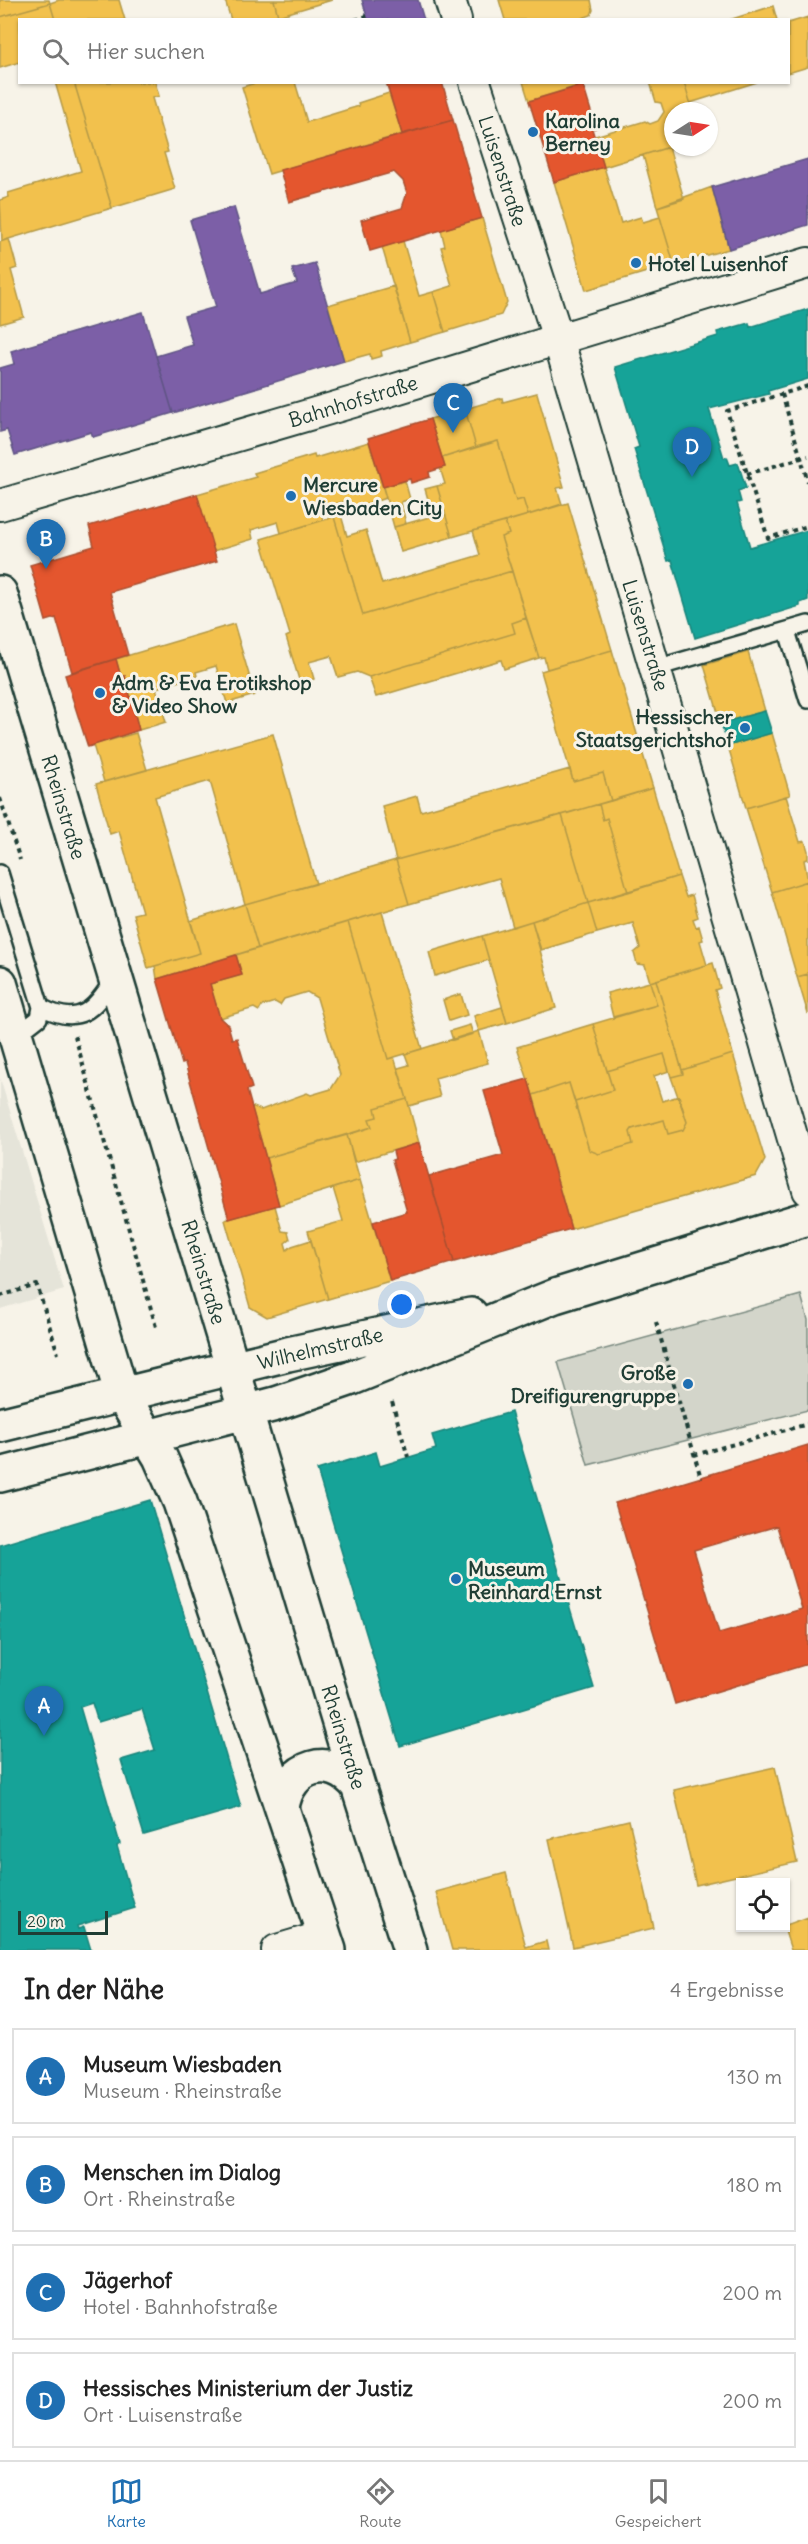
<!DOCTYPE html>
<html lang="de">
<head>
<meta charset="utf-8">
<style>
	:root { --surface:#fff; --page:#f2f2f2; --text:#222; --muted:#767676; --line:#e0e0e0; --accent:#1f6fb2 }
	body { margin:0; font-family:Delius,sans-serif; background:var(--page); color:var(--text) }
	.controls { position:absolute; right:18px; bottom:18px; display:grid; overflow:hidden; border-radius:0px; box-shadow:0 2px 4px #0004 }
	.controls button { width:54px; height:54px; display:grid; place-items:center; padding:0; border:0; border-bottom:2px solid var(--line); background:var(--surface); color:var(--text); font:30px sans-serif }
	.compass { position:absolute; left:664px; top:102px; width:54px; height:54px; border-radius:50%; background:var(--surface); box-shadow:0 2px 4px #0004; rotate:78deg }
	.scale { position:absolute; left:18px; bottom:15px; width:90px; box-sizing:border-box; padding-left:6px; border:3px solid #1f3d34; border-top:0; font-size:16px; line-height:21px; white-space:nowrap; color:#1f3d34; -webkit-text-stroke:4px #f7f3e8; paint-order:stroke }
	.you { position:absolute; left:402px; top:1305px; width:21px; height:21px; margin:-15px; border:4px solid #fff; border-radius:50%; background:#1a73e8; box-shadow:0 0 0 9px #1a73e833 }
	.badge { display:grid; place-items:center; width:39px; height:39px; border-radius:50%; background:var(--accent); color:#fff; font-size:20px; font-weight:700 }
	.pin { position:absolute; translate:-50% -50px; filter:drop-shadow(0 2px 3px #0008) }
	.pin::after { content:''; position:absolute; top:32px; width:21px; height:18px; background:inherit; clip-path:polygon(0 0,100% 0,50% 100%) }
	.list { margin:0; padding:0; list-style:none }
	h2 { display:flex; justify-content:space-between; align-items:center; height:78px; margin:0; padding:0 24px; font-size:26px }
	h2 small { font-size:20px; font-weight:400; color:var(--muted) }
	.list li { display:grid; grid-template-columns:39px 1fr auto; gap:18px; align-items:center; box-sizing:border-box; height:96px; margin:0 12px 12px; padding:0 12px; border:2px solid var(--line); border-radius:0px }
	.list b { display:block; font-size:22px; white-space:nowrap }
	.list p { margin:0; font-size:20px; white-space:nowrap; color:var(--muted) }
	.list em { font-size:20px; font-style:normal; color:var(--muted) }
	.icon { flex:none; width:33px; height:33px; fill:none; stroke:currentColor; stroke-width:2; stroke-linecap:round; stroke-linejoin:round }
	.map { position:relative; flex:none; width:808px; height:1950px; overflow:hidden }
	.search { position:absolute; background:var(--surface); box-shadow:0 2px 4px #0004; left:18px; right:18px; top:18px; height:66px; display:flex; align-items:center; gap:15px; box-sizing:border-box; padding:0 21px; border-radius:0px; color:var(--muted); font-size:22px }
	.sheet { height:510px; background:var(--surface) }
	nav { display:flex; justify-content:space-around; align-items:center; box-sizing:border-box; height:84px; border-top:2px solid var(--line); background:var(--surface); font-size:16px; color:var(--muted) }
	nav a { display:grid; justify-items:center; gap:3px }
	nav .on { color:var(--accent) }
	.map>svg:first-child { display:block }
	.built { fill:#e5e4d9 }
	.green { fill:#d3d5ca; stroke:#79897f; stroke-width:1.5 }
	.homes { fill:#f2c14e; stroke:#b39946; stroke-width:1.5 }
	.shops { fill:#e4572e; stroke:#a94f30; stroke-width:1.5; fill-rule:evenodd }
	.offices { fill:#7b5ea7; stroke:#5f5484; stroke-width:1.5 }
	.public { fill:#17a398; stroke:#19847a; stroke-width:1.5 }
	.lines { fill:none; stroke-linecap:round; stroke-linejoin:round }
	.lane-casing { stroke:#1f3d34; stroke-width:20 }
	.street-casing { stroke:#1f3d34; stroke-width:34 }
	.secondary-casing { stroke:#1f3d34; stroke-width:38 }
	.path { stroke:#1f3d34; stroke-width:4; stroke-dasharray:4.5 4.5; stroke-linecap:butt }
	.lane { stroke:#f7f3e8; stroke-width:15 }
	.street { stroke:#f7f3e8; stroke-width:30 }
	.secondary { stroke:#f7f3e8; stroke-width:33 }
	.poi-dot { fill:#1f6fb2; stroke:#f7f3e8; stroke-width:2 }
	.labels { text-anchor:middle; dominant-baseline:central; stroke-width:6; stroke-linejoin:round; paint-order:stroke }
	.poi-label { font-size:20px; font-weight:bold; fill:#1f3d34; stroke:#f7f3e8; text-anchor:start }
	.street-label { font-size:20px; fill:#1f3d34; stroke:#f7f3e8 }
</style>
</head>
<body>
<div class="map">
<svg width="808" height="1950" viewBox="0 0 808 1950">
	<rect width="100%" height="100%" fill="#f7f3e8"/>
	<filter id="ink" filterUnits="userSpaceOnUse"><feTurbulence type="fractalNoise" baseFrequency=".0167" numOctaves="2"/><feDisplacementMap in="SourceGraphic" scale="12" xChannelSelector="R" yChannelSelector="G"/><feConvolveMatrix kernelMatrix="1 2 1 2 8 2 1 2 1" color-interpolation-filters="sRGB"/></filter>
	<g filter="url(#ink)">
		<path class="built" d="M 0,1078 L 64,1290 L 0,1309 Z"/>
		<path class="green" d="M 801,1295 L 808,1320 L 808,1410 L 588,1465 L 558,1362 Z"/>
		<path class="homes" d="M 0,0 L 49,0 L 50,3 L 0,17 Z
			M 59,0 L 119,0 L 125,20 L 55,20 L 50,3 Z
			M 225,0 L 274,0 L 279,20 L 231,20 Z
			M 274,0 L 332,0 L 278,16 Z
			M 499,0 L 591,0 L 593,10 L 591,15 L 577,20 L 505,20 Z
			M 50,3 L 55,20 L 20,20 L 20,62 L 0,68 L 0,17 Z
			M 773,6 L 777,20 L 729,20 Z
			M 808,17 L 808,67 L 788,73 L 788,23 Z
			M 55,82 L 74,82 L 112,208 L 2,241 L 0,200 L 9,197 L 8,193 L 81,171 Z
			M 74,82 L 155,82 L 159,96 L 152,98 L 168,152 L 164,153 L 175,189 L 112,208 Z
			M 258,82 L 295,82 L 307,122 L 359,106 L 358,103 L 389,93 L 402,134 L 269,174 L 242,87 Z
			M 523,82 L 591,82 L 529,101 Z
			M 650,82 L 684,82 L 693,111 L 673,111 L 673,146 L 604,167 L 595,136 L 645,121 L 650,124 L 658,121 L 664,112 L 661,103 L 656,102 Z
			M 684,82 L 757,82 L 690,103 Z
			M 669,147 L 684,199 L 657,207 L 643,155 Z
			M 604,167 L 621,223 L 641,217 L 643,222 L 660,217 L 674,264 L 586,290 L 554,182 Z
			M 712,187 L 729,249 L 674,264 L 657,207 Z
			M 482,218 L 507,302 L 501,315 L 445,332 L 433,292 L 452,286 L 441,247 L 445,246 L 441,230 Z
			M 9,239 L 17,268 L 11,270 L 24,317 L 0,324 L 0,242 Z
			M 403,241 L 419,296 L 433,292 L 445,332 L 410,342 L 382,247 Z
			M 394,286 L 410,342 L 381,351 L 382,356 L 371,359 L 370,354 L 344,361 L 328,305 Z
			M 537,393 L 564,487 L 557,488 L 562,504 L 528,515 L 523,499 L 516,501 L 498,441 L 476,447 L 465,409 L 502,398 L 503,402 Z
			M 465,409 L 476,447 L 442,458 L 430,419 Z
			M 498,441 L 516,501 L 523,499 L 528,515 L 452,537 L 437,486 L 445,484 L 440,468 L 445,467 L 442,458 Z
			M 369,442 L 386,498 L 348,510 L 346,501 L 320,508 L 323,520 L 281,533 L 278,522 L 251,530 L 253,539 L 213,551 L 197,494 L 256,477 L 254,473 L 314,455 L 315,458 Z
			M 405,481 L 410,499 L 401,502 L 406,524 L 394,527 L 383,487 Z
			M 437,486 L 452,537 L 401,552 L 394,527 L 433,516 L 425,489 Z
			M 568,503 L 612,650 L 547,669 L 544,657 L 539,658 L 501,537 L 509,534 L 505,522 Z
			M 341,515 L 347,536 L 366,530 L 382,584 L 480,555 L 473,531 L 505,522 L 509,534 L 501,537 L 512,571 L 363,615 L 334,517 Z
			M 334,517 L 363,615 L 512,571 L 526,618 L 512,623 L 515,633 L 369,677 L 357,672 L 338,677 L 331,656 L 309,662 L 314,679 L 300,683 L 286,637 L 290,635 L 261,539 Z
			M 526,618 L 539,658 L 504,669 L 501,660 L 376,697 L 369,677 L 515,633 L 512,623 Z
			M 234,624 L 255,695 L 227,703 L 216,666 L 196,672 L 197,676 L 156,688 L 166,722 L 139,730 L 125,676 L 121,677 L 116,659 Z
			M 612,650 L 653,788 L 611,801 L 603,773 L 573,781 L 541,671 Z
			M 748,652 L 765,711 L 721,723 L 704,665 Z
			M 136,733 L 147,770 L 104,782 L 93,745 Z
			M 772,733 L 790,795 L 746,808 L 728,746 Z
			M 273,734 L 316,884 L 245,904 L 210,781 L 155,797 L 200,953 L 148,968 L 133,914 L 142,912 L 119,831 L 110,834 L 96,784 Z
			M 570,769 L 573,781 L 603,773 L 611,801 L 396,860 L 382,806 L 417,796 L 421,811 Z
			M 653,788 L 679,876 L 628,892 L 607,818 L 603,820 L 599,804 Z
			M 786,796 L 800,842 L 805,841 L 808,851 L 808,859 L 804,860 L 808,881 L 772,892 L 746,808 Z
			M 599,804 L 603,820 L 607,818 L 628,892 L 588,903 L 562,815 Z
			M 562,815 L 588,903 L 513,927 L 499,878 L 409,904 L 396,860 Z
			M 396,860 L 409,904 L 258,948 L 245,904 Z
			M 679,876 L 686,897 L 692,895 L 698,917 L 693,919 L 696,927 L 699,926 L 703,940 L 700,941 L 707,965 L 650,982 L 645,965 L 637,964 L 634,953 L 640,948 L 633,923 L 597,933 L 588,903 Z
			M 808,881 L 808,974 L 797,977 L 772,892 Z
			M 588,903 L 597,933 L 541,950 L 532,921 Z
			M 245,904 L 258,948 L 157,979 L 155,966 L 200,953 L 190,921 Z
			M 382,912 L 422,1049 L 388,1059 L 348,922 Z
			M 532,921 L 556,1008 L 507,1023 L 482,936 Z
			M 348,922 L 388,1059 L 394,1057 L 407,1099 L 375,1108 L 377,1117 L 369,1119 L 372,1127 L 266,1158 L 251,1106 L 261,1110 L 307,1093 L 311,1095 L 331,1089 L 340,1075 L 317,998 L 307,992 L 284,999 L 280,1005 L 275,1002 L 262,1006 L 259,1011 L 254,1008 L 220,1018 L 210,984 L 242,975 L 236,955 Z
			M 482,936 L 489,960 L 435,976 L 429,952 Z
			M 713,963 L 720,988 L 715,990 L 733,1054 L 682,1070 L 656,980 Z
			M 808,974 L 808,1014 L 797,977 Z
			M 656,980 L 683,1074 L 671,1077 L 664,1054 L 607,1071 L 593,1024 L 657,1005 L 650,982 Z
			M 650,982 L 657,1005 L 613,1017 L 607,993 Z
			M 461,994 L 467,1015 L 449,1021 L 443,1000 Z
			M 502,1007 L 507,1023 L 479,1031 L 474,1016 Z
			M 593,1024 L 613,1090 L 575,1102 L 569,1083 L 533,1095 L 517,1047 Z
			M 470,1025 L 473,1034 L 453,1040 L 450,1031 Z
			M 479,1031 L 488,1063 L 435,1078 L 440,1097 L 409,1106 L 398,1068 L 409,1065 L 405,1054 Z
			M 664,1054 L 669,1071 L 654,1076 L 662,1101 L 679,1096 L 687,1122 L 683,1130 L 668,1134 L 664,1120 L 632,1129 L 630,1132 L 633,1144 L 599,1154 L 589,1150 L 575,1102 L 613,1090 L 607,1071 Z
			M 733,1054 L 765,1160 L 756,1176 L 571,1229 L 533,1095 L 569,1083 L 589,1150 L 599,1154 L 633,1144 L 630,1132 L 632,1129 L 664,1120 L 668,1134 L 683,1130 L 687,1122 L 671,1077 L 683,1074 L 682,1070 Z
			M 407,1099 L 419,1143 L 354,1162 L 347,1135 L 372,1127 L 369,1119 L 377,1117 L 375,1108 Z
			M 347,1135 L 360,1180 L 279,1205 L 266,1158 Z
			M 360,1180 L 390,1281 L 328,1299 L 308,1231 L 343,1221 L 333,1188 Z
			M 275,1206 L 282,1231 L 288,1232 L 290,1239 L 285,1243 L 287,1250 L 292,1246 L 311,1240 L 328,1299 L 267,1317 L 250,1307 L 225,1220 Z
			M 775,1767 L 797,1862 L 696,1885 L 674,1790 Z
			M 629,1820 L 654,1928 L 573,1947 L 549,1839 Z
			M 506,1873 L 526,1947 L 546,1941 L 548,1950 L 452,1950 L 436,1892 Z
			M 808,1917 L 808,1950 L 791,1950 L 784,1928 L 786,1925 Z"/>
		<path class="shops" d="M 386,82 L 442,82 L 453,120 L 402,134 Z
			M 583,85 L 596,128 L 592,129 L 604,167 L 554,182 L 529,101 Z
			M 453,120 L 482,218 L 370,251 L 361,220 L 402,208 L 407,193 L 403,181 L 394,172 L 289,202 L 280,170 Z
			M 430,419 L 445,467 L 429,472 L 430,477 L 411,483 L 410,479 L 383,487 L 368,438 Z
			M 197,494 L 217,561 L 110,592 L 128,655 L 72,672 L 56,618 L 46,621 L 30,565 L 94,546 L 89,526 Z
			M 116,659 L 121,677 L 125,676 L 139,730 L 88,747 L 65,675 Z
			M 236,955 L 242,975 L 210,984 L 220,1018 L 228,1025 L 232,1039 L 237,1038 L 252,1088 L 247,1090 L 279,1205 L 229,1219 L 185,1063 L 182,1064 L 157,979 Z
			M 528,1079 L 571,1229 L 454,1262 L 429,1176 L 503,1155 L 484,1091 Z
			M 419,1143 L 454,1262 L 390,1281 L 373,1222 L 407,1212 L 392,1160 L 395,1159 L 393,1151 Z
			M 808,1445 L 808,1664 L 675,1704 L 615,1503 ZM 777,1526 L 802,1609 L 719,1633 L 694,1550 Z"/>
		<path class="offices" d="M 362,0 L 418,0 L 424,20 L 368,20 Z
			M 808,159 L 808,225 L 729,249 L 712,187 Z
			M 234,207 L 260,294 L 297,283 L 292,269 L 315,263 L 344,361 L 173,413 L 156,356 L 193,345 L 184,316 L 216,307 L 190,220 Z
			M 143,312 L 173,413 L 93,437 L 91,432 L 15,455 L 7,430 L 0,432 L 0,368 L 14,364 L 11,351 Z"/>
		<path class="public" d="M 808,309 L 808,379 L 768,391 L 769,394 L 709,409 L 724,458 L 727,457 L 730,465 L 738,463 L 746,488 L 738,491 L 741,502 L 737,503 L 750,547 L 808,530 L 808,600 L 800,603 L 800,606 L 695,638 L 672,560 L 668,561 L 634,449 L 639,447 L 615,367 L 718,336 L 717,332 L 749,323 L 750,327 Z
			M 765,711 L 772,733 L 728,746 L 721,723 Z
			M 511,1412 L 594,1688 L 400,1746 L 317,1470 L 376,1452 L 380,1466 L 436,1449 L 432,1435 Z
			M 150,1500 L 241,1807 L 144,1835 L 121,1760 L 155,1750 L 142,1709 L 98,1722 L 92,1703 L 80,1707 L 120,1844 L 117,1846 L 135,1908 L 77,1926 L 78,1929 L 84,1927 L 91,1950 L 0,1950 L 0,1545 Z"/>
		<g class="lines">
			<g class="lane-casing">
				<path id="lane" d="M 787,631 L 808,700
					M 656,668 L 808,624
					M 0,873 L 41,1007 L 39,1018 L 16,1036
					M 41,1007 C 79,1027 94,1011 114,978"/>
			</g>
			<g class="street-casing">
				<path id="street" d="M 450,0 L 456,20
					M 475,82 L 558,338 L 808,1190
					M 0,505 L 353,402 L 808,263
					M 277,1950 L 324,1936"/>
			</g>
			<g class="secondary-casing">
				<path id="secondary" d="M 0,593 L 358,1786 L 410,1950
					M 0,983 L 122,1395 L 160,1457 L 180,1502 L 329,1950
					M 0,1425 L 288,1354 L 471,1315
					M 0,1475 L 276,1404 L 352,1378 L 555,1296 L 808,1218
					M 282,1808 C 288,1765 331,1752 358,1786"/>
			</g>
			<path class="path" d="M 355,20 L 367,16
				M 808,386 L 727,411 L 768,538 L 808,526
				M 782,394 L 808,482
				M 747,474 L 808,456
				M 0,798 L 20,860
				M 75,1036 L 156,1327
				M 0,1296 L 37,1285 L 58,1354
				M 656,1322 L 701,1478
				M 392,1402 L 408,1457
				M 694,1455 L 808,1424"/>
			<use href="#lane" class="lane"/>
			<use href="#street" class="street"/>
			<use href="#secondary" class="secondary"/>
		</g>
	</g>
	<g class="poi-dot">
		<circle cx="533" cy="132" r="6"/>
		<circle cx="636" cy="263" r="6"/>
		<circle cx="291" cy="496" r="6"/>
		<circle cx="100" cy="693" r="6"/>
		<circle cx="745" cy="728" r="6"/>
		<circle cx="688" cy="1384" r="6"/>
		<circle cx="456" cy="1579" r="6"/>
	</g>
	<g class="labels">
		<g class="poi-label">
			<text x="545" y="120">Karolina<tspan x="545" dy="23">Berney</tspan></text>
			<text x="648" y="263">Hotel Luisenhof</text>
			<text x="303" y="484">Mercure<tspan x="303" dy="23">Wiesbaden City</tspan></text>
			<text x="112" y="682">Adm &amp; Eva Erotikshop<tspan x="112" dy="23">&amp; Video Show</tspan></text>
			<text x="733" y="716" text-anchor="end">Hessischer<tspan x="733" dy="23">Staatsgerichtshof</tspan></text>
			<text x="676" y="1372" text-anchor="end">Große<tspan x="676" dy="23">Dreifigurengruppe</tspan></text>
			<text x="468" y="1568">Museum<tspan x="468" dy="23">Reinhard Ernst</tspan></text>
		</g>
		<g class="street-label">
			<text transform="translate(503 171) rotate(72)">Luisenstraße</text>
			<text transform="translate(353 401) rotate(-17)">Bahnhofstraße</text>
			<text transform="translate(646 635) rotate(73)">Luisenstraße</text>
			<text transform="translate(64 807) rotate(73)">Rheinstraße</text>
			<text transform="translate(204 1272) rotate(73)">Rheinstraße</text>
			<text transform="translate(320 1348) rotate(-13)">Wilhelmstraße</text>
			<text transform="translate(344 1737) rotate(73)">Rheinstraße</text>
		</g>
	</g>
</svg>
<div class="controls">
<button><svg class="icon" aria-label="locate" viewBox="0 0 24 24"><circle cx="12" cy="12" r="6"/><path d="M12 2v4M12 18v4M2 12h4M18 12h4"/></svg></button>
</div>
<svg class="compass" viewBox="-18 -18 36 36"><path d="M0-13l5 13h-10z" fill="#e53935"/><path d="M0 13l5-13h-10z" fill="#767676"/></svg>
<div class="scale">20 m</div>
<div class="you"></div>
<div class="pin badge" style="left:44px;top:1736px">A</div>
<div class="pin badge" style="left:46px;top:569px">B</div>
<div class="pin badge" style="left:453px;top:433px">C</div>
<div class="pin badge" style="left:692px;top:477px">D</div>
<div class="search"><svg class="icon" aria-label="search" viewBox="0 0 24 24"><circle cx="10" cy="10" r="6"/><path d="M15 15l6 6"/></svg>Hier suchen</div>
</div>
<section class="sheet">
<h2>In der Nähe<small>4 Ergebnisse</small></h2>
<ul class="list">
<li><span class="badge">A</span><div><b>Museum Wiesbaden</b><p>Museum · Rheinstraße</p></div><em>130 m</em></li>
<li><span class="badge">B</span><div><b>Menschen im Dialog</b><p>Ort · Rheinstraße</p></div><em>180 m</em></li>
<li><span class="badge">C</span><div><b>Jägerhof</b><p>Hotel · Bahnhofstraße</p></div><em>200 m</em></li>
<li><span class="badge">D</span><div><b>Hessisches Ministerium der Justiz</b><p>Ort · Luisenstraße</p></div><em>200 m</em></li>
</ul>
</section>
<nav>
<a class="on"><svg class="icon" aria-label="map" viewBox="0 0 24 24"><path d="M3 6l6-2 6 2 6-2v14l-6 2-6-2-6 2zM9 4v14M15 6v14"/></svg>Karte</a>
<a><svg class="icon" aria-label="directions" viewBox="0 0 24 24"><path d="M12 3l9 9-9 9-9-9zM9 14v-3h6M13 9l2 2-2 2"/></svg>Route</a>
<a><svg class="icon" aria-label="saved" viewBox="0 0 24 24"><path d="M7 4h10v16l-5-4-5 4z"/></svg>Gespeichert</a>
</nav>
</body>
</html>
